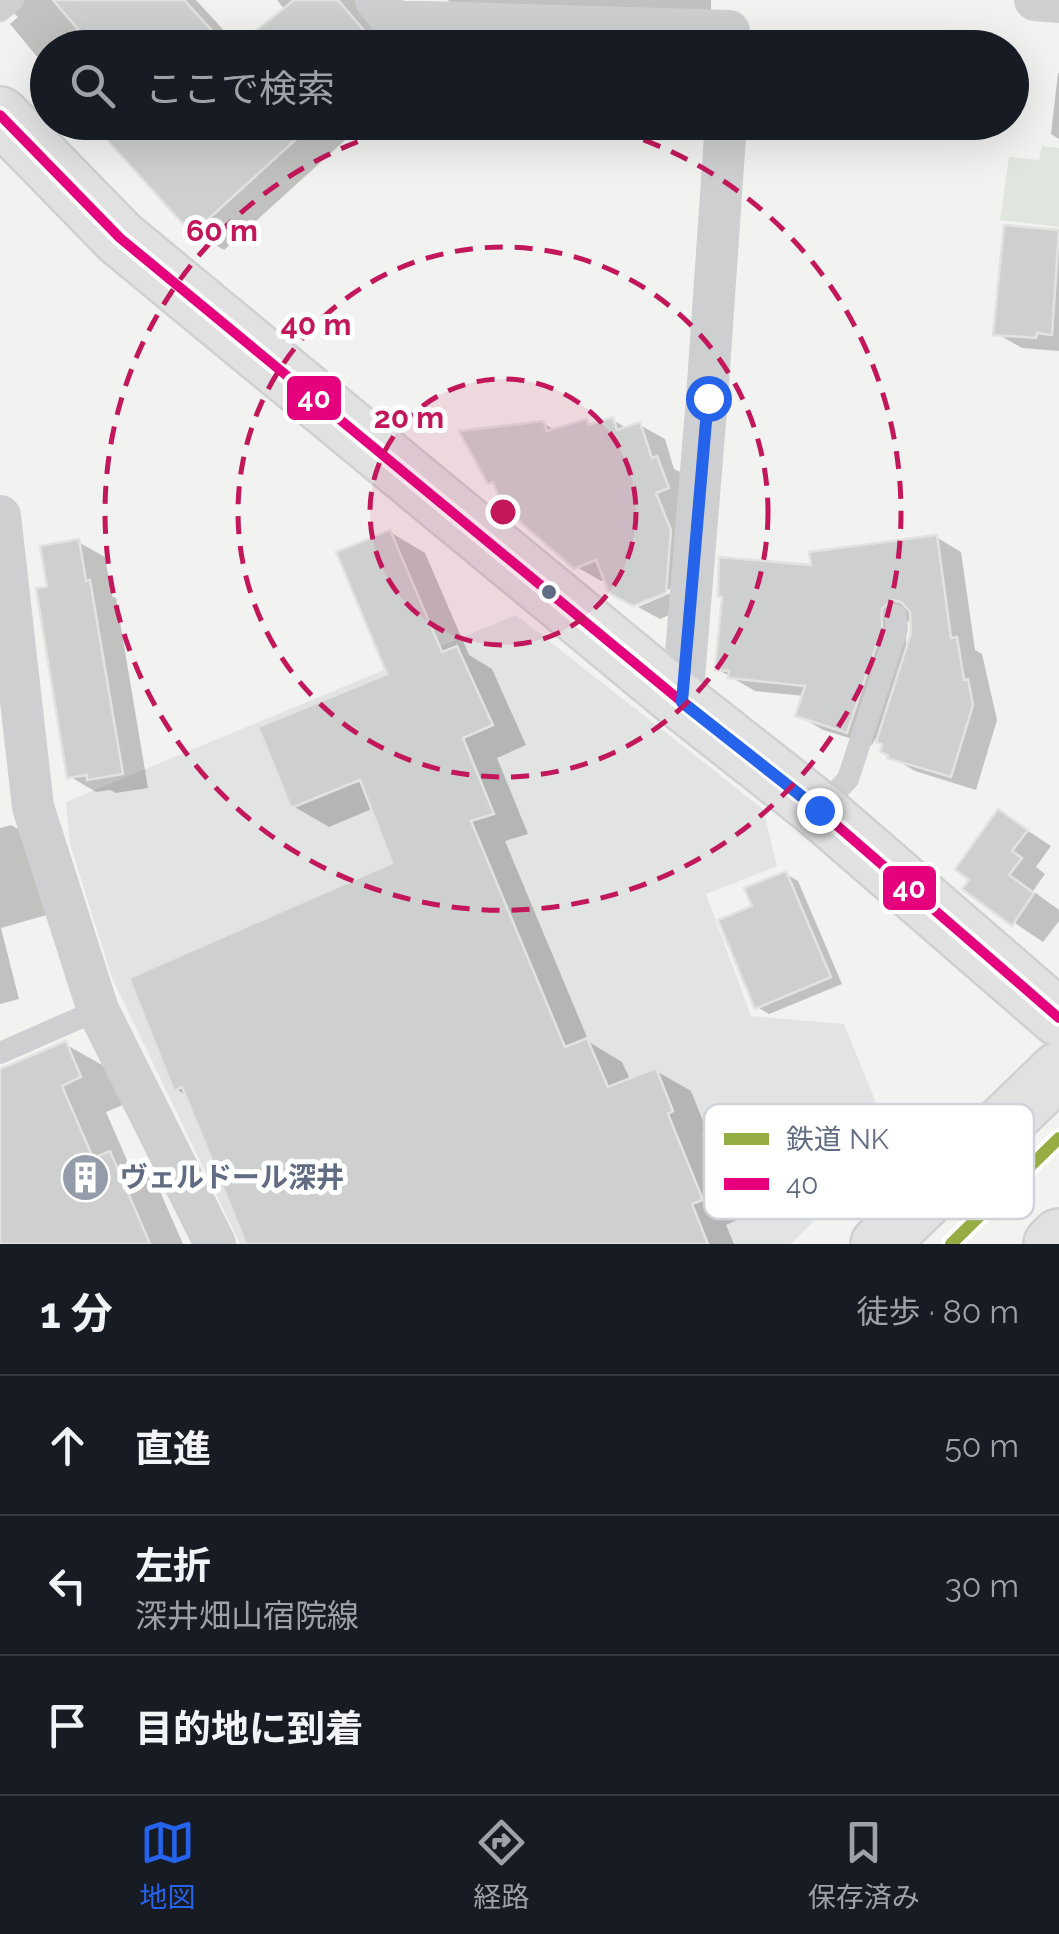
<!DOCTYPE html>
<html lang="ja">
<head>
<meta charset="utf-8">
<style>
	body { margin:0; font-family:Raleway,"Noto Sans JP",sans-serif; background:#242831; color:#f1f3f6 }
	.stop { position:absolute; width:30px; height:30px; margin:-22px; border:8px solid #2563eb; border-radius:50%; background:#fff }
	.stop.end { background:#2563eb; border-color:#fff; box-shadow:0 2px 10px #0008 }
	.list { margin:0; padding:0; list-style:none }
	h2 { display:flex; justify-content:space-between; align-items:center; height:130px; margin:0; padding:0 40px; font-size:42px }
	h2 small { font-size:32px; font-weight:400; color:#9ea1a6 }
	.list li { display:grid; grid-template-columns:65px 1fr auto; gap:30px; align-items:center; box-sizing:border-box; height:140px; padding:0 40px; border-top:2px solid #363941 }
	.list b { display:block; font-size:38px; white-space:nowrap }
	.list p { margin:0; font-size:32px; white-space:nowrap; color:#9ea1a6 }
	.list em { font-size:32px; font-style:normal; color:#9ea1a6 }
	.icon { flex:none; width:55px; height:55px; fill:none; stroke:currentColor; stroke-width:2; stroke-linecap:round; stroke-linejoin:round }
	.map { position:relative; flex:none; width:1059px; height:1244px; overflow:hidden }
	.search { position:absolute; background:#171b24; box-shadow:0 10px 40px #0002; left:30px; right:30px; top:30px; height:110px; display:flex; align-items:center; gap:25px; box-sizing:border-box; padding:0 35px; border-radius:55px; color:#9ea1a6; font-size:38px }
	.sheet { height:550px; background:#171b24 }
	nav { display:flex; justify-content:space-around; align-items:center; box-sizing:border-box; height:140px; border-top:2px solid #363941; background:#171b24; font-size:28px; color:#9ea1a6 }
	nav a { display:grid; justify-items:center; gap:5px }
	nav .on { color:#2563eb }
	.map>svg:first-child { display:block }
	.built { fill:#e2e3e3 }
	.green { fill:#e0e6de }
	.shadow { fill:#0003; fill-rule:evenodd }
	.building { fill:#ced0d0; stroke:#e2e2e0; stroke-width:2.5 }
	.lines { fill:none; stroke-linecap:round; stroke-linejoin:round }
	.secondary-casing { stroke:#cfd0d1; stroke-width:60 }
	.lane { stroke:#cecfd0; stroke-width:22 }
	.street { stroke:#cecfd0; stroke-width:42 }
	.secondary { stroke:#e1e1e2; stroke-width:55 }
	.bus-1-casing { stroke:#fff; stroke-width:18 }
	.bus-1 { stroke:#e5007d; stroke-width:10 }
	.rail-1-casing { stroke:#fff; stroke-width:20 }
	.rail-1 { stroke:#95ad42; stroke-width:12 }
	.route { stroke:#2563eb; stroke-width:12 }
	.ring { fill:none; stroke:#c2185b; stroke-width:5; stroke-dasharray:18 12 }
	.bus-dot { fill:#616c83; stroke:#fff; stroke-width:4 }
	.labels { text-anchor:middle; stroke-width:10; stroke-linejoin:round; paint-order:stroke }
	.poi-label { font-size:28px; font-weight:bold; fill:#616c83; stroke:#fff; text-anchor:start }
	.key { fill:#fff; stroke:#d0d3da; stroke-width:2.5 }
	.key-label { font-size:28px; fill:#616c83 }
	.centre { fill:#c2185b; stroke:#fff; stroke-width:5 }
	.ring-label { font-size:30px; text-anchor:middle; font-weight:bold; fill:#c2185b; stroke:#fff; stroke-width:10; stroke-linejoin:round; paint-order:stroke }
	.line-badge { stroke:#fff; stroke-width:4 }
	.badge-label { font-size:28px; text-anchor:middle; font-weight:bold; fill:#fff }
</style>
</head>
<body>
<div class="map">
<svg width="1059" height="1244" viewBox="0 0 1059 1244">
	<rect width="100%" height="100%" fill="#f2f3f0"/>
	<!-- built -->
	<path class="built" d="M516,615L763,809L777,866L706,894L751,1016L844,1024L892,1142L791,1244H240L112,978L70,844L66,802Z"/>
	<!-- green -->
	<path class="green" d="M1042,146L1059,148V227L1000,220L1009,157L1039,160Z"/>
	<!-- shadow -->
	<g class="shadow">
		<path d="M0,0H196L239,47L285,10L277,0H357L395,48H48V70L10,24L18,17Z"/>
		<path d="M447,0H711V21L471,13Z"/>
		<path d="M770,36L942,38L958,48H769Z"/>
		<path d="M1058,73H1059V139L1051,134Z"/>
		<path d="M94,122H365L224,250L194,232Z"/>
		<path d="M809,122H998V135L826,132Z"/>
		<path d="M1007,228L1059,232V351L1022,348L996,333Z"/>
		<path d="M613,420L628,429L640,425L665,439L674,469L682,473L690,606L660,619L638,607L678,590L677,586L632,603L606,579L601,581L575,566L490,482L543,423L556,431L586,421L595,426Z"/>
		<path d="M390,532L425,553L469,655L492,669L526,745L497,758L528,834L505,841L589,1042L622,1062L631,1081L656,1071L691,1091L707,1131L702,1134L737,1220L726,1225L734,1244H248L188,1096L176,1089L395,865L374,808L329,827L293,806L390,676Z"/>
		<path d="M936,537L961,552L975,650L982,654L997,720L976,790L915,771L890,756L885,744L875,739L872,745L823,730L798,715L804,696L755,691L717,669L814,568ZM911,619L914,634L906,654V623Z"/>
		<path d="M78,542L105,557L112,596L116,598L148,788L116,793L110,790L96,792L69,776L50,589Z"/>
		<path d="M999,812L1051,846L1036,867L1045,874L1033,891L1059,910V921L1043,942L965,889Z"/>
		<path d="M11,825L57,851L71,908L1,928L19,999L0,1004V828Z"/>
		<path d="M786,874L798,881L842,984L769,1014L757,1007Z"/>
		<path d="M65,1044L111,1070L125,1104L106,1112L129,1165L155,1180L183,1244H0V1072Z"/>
	</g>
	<!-- building -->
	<g class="building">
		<path d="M53,0H184L228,48H94Z"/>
		<path d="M294,0H338L379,48H234Z"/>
		<path d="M91,122H315L192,234Z"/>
		<path d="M1004,225L1059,230L1052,335L1037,333L1036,338L993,335Z"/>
		<path d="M613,417L617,430L640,422L652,458L657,456L669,488L656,493L671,530L666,593L633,606L609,593L596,560L574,569L503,507L493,482L488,484L459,431L543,421L547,431L586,419L589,425Z"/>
		<path d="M390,530L442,652L457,646L493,725L463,738L494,814L471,821L565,1047L587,1038L608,1087L656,1068L673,1111L668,1114L703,1200L692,1204L708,1244H246L182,1087L174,1091L129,978L392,863L360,780L291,808L258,727L387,674L336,552Z"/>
		<path d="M937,535L951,638L957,637L964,680L968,679L973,705L951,777L887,758L888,755L880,752L882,744L876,742L911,633L910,612L901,602L892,600L882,609V628L847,733L795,716L805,686L728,678L729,671L715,670L722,597L718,596L719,557L811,565L809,552Z"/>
		<path d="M79,539L86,581L90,580L123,774L87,780V775L67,778L36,588L47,587L40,546Z"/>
		<path d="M998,809L1028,830L1012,851L1022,858L1009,875L1034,893L1012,926L962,889L969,880L955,869Z"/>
		<path d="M786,871L831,977L755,1009L718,920L752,906L744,888Z"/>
		<path d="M66,1041L81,1077L62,1086L93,1158L110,1151L150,1244H0V1069Z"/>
	</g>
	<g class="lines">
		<defs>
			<g id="secondary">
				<path d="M0,115L120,238L682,702L819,810L1059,1018"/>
				<path d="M879,1244L1059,1070"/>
				<path d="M1052,1244L1059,1237"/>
			</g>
		</defs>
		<!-- secondary casing -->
		<use href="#secondary" class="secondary-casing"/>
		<!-- lane -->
		<g class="lane">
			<path d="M0,11L13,0"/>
			<path d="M819,810L848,779L897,629L895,615"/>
			<path d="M0,1053L98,1010"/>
		</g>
		<!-- street -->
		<g class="street">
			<path d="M376,0L393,21L729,31"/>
			<path d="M1035,0L1059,2"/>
			<path d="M0,516L33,807L98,1010L215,1244"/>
			<path d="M682,702L707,398L726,122"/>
		</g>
		<!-- secondary -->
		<use href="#secondary" class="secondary"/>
		<defs>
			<path id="bus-1" d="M0,115L120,238L682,702L819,810L1059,1018"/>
		</defs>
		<!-- bus-1 casing -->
		<use href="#bus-1" class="bus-1-casing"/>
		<!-- bus-1 -->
		<use href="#bus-1" class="bus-1"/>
		<defs>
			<path id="rail-1" d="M951,1244L1059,1138"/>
		</defs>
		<!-- rail-1 casing -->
		<use href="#rail-1" class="rail-1-casing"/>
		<!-- rail-1 -->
		<use href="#rail-1" class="rail-1"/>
	</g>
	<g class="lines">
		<!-- route -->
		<path class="route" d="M708,398L682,702L819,810"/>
	</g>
	<!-- distance rings -->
	<circle cx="503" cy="512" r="133" fill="#c2185b" fill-opacity=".12"/>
	<g class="ring">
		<circle cx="503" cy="512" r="133"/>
		<circle cx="503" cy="512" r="265"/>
		<path d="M586 123A398 398 0 1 1 420 123"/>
	</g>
	<!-- icons -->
	<defs>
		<symbol id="building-disc" viewBox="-11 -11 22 22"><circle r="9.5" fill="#949ba9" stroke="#fff"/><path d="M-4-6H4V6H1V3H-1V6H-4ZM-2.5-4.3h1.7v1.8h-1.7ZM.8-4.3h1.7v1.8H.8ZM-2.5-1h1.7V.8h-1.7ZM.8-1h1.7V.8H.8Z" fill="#fff"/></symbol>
	</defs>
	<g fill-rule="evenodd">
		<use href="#building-disc" x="58" y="1150" width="55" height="55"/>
	</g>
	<!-- markers -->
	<circle class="bus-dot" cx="549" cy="592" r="9"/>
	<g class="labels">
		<!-- poi labels -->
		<g class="poi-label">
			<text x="120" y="1187">ヴェルドール深井</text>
		</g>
	</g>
	<!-- legend -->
	<rect x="704" y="1104" width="330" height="115" rx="15" class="key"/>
	<rect x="724" y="1133" width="45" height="12" fill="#95ad42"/>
	<rect x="724" y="1178" width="45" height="12" fill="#e5007d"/>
	<g class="key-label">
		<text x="786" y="1149">鉄道 NK</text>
		<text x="786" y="1194">40</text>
	</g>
	<circle cx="503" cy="512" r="15" class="centre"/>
	<g class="ring-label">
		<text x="222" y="241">60 m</text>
		<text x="316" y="335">40 m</text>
		<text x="409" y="428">20 m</text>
	</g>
	<g class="line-badge">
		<rect x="285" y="374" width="58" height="48" rx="10" fill="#e5007d"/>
		<rect x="881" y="864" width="57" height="48" rx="10" fill="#e5007d"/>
	</g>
	<g class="badge-label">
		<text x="314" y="408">40</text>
		<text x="909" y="898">40</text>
	</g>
</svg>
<div class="stop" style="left:708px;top:398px"></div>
<div class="stop end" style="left:819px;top:810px"></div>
<div class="search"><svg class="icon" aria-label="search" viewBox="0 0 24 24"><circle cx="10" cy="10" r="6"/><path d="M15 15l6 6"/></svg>ここで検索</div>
</div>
<section class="sheet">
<h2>1 分<small>徒歩 · 80 m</small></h2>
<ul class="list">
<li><svg class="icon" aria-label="ahead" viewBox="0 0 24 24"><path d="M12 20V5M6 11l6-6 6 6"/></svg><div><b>直進</b></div><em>50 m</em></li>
<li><svg class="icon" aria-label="left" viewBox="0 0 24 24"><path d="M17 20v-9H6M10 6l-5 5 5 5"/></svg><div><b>左折</b><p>深井畑山宿院線</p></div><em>30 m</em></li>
<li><svg class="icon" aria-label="arrive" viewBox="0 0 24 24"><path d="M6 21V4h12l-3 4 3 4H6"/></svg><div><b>目的地に到着</b></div></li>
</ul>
</section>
<nav>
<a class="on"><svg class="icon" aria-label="map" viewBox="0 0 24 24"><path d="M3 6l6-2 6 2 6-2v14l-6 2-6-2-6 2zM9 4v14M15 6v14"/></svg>地図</a>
<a><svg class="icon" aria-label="directions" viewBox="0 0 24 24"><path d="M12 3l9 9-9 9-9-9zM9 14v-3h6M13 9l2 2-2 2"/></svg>経路</a>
<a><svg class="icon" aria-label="saved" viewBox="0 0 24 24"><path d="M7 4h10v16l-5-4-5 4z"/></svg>保存済み</a>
</nav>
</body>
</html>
